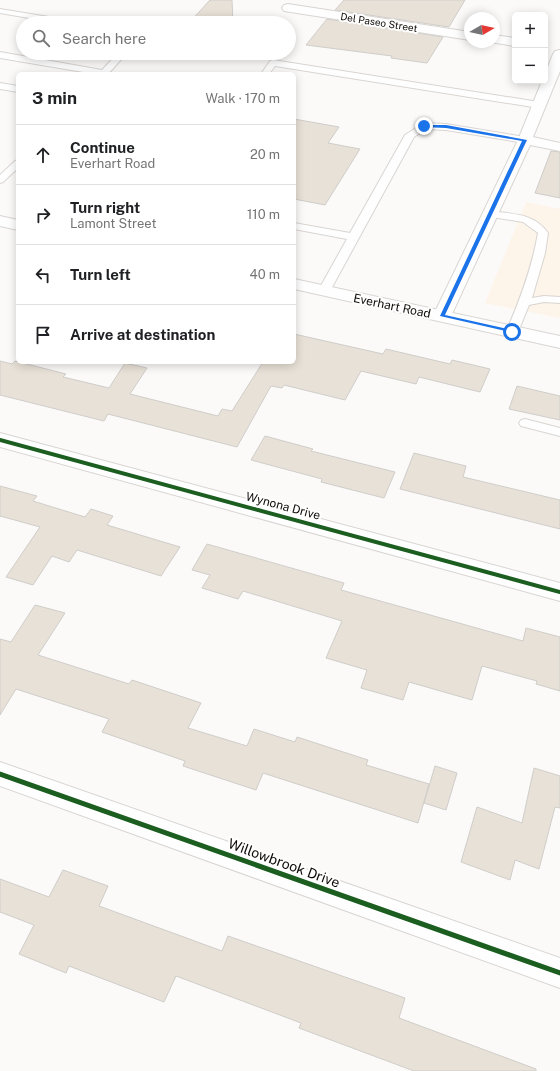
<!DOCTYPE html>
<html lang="en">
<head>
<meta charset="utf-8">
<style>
	body { margin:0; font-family:"Public Sans",sans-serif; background:#f2f2f2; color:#202124 }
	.controls { position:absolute; right:12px; top:12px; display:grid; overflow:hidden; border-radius:6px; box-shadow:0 2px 10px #0003 }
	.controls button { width:36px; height:36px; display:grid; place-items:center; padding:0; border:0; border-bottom:1px solid #e0e0e0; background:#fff; color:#202124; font:20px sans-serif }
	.compass { position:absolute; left:464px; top:12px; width:36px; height:36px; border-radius:50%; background:#fff; box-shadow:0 2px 10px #0003; rotate:81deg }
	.stop { position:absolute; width:12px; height:12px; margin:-9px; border:3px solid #1a73e8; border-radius:50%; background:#fff }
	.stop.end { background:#1a73e8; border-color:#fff; box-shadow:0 1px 4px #0008 }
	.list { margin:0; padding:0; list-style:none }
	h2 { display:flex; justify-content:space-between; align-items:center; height:52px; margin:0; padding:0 16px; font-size:17px }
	h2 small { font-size:13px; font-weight:400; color:#757577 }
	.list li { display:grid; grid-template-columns:26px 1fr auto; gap:12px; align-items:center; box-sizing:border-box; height:60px; padding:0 16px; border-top:1px solid #e0e0e0 }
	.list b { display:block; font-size:15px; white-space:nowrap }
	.list p { margin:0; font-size:13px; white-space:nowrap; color:#757577 }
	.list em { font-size:13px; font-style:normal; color:#757577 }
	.icon { flex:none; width:22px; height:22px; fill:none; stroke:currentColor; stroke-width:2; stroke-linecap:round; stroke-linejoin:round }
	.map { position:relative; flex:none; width:560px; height:1071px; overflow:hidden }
	.search { position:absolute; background:#fff; box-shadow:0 2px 10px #0003; left:16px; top:16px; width:280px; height:44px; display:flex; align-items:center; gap:10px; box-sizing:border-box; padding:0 14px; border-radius:22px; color:#757577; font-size:15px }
	.panel { position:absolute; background:#fff; box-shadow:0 2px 10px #0003; left:16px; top:72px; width:280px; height:292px; border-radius:6px }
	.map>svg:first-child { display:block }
	.built { fill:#fdf4ea }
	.building { fill:#e8e1d7; stroke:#cfcdca }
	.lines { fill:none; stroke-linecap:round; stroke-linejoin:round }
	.lane-casing { stroke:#d8d5d2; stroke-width:2 }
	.street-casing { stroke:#d8d5d2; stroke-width:2 }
	.secondary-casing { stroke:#d8d5d2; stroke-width:2 }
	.lane { fill:#fffefe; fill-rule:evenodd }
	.street { fill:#fffefe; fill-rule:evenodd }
	.secondary { fill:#fffefe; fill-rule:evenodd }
	.cycleway-far1-casing { stroke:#fff; stroke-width:6 }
	.cycleway-casing { stroke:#fff; stroke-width:8 }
	.cycleway-far1 { stroke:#1b5e20; stroke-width:4 }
	.cycleway { stroke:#1b5e20; stroke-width:5 }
	.route { fill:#1a73e8 }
	.labels { text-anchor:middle; stroke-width:4; stroke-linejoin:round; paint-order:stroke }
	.far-street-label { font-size:10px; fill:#0f0c08; stroke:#fff }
	.street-label { font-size:12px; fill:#0f0c08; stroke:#fff }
	.near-street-label { font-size:14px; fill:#0f0c08; stroke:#fff }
</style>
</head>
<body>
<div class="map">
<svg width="560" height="1071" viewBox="0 0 560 1071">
	<rect width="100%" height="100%" fill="#fcfaf8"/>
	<!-- built -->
	<path class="built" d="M526,202L560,209V318L485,303Z"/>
	<!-- building -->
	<g class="building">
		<path d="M210,0H232L233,23H189Z"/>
		<path d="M344,0H465L449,27L335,10Z"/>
		<path d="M327,19L443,37L427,63L391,58L392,56L306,45Z"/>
		<path d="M294,119L339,127L328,143L360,149L325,205L294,199Z"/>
		<path d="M551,151L560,152V198L535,193Z"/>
		<path d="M294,334L383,354L386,349L450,364L452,360L490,369L480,392L419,377L416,384L361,371L345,400L284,385L282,388L271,386L237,447L108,414L104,421L0,395V361L12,364L15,361L66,374L63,377L109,388L125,363L147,368L130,394L218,416L222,409L232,411L263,362H294Z"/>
		<path d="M517,386L560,396V420L509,409Z"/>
		<path d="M265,436L313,449L311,451L395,472L384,498L321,482L322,479L251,460Z"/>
		<path d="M414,453L466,466L463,477L560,500V529L400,489Z"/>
		<path d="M0,486L37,496L33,501L85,517L91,509L113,516L107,525L180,547L161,576L77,550L69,562L52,556L33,585L6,577L40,527L0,516Z"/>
		<path d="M207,544L344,583L341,590L523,641L526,628L560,637V691L536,684L537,681L482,666L472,700L409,682L403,700L361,688L367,670L326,658L342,621L243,591L238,599L202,588L210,575L192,570Z"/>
		<path d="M35,605L65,613L38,655L129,684L132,680L201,703L188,728L247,746L254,729L295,742L297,737L368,760L366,765L429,784L418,823L263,773L256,790L183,766L185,761L102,732L109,719L16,689L0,715V639L11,642Z"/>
		<path d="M435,766L457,773L446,810L424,803Z"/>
		<path d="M534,768L560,776V808L555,807L539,869L515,860L510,880L461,862L477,807L522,823Z"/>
		<path d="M63,870L108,886L99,906L222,951L228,936L405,998L399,1018L536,1069V1071H414L299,1028L301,1023L176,976L164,1002L69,966L66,973L19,954L34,925L0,912V879L49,897Z"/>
	</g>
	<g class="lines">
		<defs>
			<g id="lane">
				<path d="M0,9L73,21L77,23H58L0,13Z"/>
				<path d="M0,52L102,70L118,53H127L108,74H95L0,58Z"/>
				<path d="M273,60L539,102L543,105L539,108L275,66L269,74H261L270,61Z"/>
				<path d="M0,83L18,86V92L0,89Z"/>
				<path d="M424,123L446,124L525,137L530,140L525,143L446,130L426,129L414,137L330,291L324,294L320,293L318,291L347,239L294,229V223L350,233L405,135Z"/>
				<path d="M18,160V168L3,182L0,183V175L15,161Z"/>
				<path d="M490,211C512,214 534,213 548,233L545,253L532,298L544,296L560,297V303L544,302L529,305L518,332L512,336L506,332C520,300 532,268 538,233L523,222L486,216L485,214Z"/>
				<path d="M525,419L560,428V436L521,426L519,423L521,420Z"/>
			</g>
			<g id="street">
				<path d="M288,4L470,32V40L284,11L282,8L284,5Z"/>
				<path d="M494,35L515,38V46L490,42H494Z"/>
				<path d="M560,50V71L533,137L560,143V151L530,145L451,316L448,320L442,321L436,320L433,316L518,140L542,81H545V74L553,54L555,51Z"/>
				<path d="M0,433L560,583V601L0,447Z"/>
				<path d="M0,762L560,958V988L0,786Z"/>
			</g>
			<g id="secondary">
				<path d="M0,216L18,220V230L0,226Z"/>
				<path d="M294,279L560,336V348L294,289Z"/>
			</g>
		</defs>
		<!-- lane casing -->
		<use href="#lane" class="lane-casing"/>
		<!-- street casing -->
		<use href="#street" class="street-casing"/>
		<!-- secondary casing -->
		<use href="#secondary" class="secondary-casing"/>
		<!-- lane -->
		<use href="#lane" class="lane"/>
		<!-- street -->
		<use href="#street" class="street"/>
		<!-- secondary -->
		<use href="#secondary" class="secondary"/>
		<defs>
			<path id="cycleway-far1" d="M0,440L560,592"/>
			<path id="cycleway" d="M0,774L560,973"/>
		</defs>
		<!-- cycleway-far1 casing -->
		<use href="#cycleway-far1" class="cycleway-far1-casing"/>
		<!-- cycleway casing -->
		<use href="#cycleway" class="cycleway-casing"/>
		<!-- cycleway-far1 -->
		<use href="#cycleway-far1" class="cycleway-far1"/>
		<!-- cycleway -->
		<use href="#cycleway" class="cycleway"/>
	</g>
	<!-- route -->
	<path class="route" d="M424,125H446L527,140L445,315L512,330L514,333L440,316L522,141L446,128L423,127Z"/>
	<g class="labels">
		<!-- far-street labels -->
		<g class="far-street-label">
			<text transform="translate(379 22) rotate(9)" y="4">Del Paseo Street</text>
		</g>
		<!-- street labels -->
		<g class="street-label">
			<text transform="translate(392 306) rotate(12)" y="4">Everhart Road</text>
			<text transform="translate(283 506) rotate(15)" y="4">Wynona Drive</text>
		</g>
		<!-- near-street labels -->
		<g class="near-street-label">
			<text transform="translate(284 863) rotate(20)" y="5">Willowbrook Drive</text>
		</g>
	</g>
</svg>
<div class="controls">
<button>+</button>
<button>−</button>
</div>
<svg class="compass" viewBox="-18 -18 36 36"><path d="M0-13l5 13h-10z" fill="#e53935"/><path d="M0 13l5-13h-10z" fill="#757577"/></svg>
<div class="stop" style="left:512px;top:332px"></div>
<div class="stop end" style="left:424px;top:126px"></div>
<div class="search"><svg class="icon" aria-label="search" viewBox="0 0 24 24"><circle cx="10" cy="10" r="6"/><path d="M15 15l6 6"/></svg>Search here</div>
<section class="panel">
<h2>3 min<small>Walk · 170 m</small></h2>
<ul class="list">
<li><svg class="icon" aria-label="ahead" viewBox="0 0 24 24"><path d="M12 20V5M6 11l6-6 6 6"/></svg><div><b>Continue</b><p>Everhart Road</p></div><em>20 m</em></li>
<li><svg class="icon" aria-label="right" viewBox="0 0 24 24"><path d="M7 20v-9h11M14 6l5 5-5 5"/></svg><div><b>Turn right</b><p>Lamont Street</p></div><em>110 m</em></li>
<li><svg class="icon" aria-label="left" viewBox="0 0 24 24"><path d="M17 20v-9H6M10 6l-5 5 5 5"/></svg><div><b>Turn left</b></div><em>40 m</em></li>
<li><svg class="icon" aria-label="arrive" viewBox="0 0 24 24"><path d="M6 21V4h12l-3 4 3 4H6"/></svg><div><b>Arrive at destination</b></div></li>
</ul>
</section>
</div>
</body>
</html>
